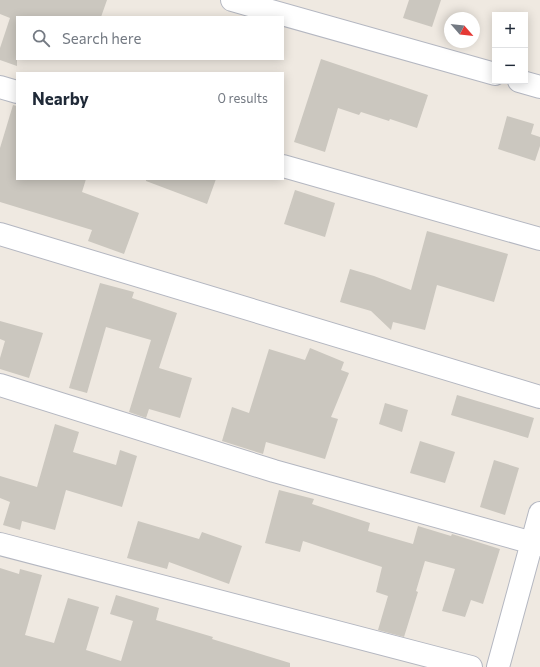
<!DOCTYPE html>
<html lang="en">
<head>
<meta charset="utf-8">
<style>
	body { margin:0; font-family:Commissioner,sans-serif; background:#f6f6f7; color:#1f2937 }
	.controls { position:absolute; right:12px; top:12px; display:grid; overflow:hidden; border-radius:0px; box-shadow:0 2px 10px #0003 }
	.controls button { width:36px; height:36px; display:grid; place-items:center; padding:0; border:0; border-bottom:1px solid #e0e1e3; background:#fff; color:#1f2937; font:20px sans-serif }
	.compass { position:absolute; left:444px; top:12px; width:36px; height:36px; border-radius:50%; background:#fff; box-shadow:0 2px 10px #0003; rotate:118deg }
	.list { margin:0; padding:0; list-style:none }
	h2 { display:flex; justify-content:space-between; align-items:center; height:52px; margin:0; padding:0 16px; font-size:17px }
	h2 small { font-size:13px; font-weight:400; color:#747a83 }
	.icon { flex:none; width:22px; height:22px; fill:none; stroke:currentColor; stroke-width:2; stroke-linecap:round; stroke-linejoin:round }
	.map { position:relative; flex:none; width:540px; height:667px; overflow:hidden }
	.search { position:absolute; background:#fff; box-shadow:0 2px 10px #0003; left:16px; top:16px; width:268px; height:44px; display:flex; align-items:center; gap:10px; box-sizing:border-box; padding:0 14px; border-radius:0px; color:#747a83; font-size:15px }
	.panel { position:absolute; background:#fff; box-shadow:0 2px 10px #0003; left:16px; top:72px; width:268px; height:108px; border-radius:0px }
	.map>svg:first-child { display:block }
	.building { fill:#cbc7bf }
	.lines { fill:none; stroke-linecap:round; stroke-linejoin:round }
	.minor-casing { stroke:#b4b7c1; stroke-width:24 }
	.minor { stroke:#fff; stroke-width:22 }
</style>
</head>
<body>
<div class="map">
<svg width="540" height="667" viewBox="0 0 540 667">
	<rect width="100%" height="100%" fill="#efe9e1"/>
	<!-- building -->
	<g class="building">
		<path d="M0,0H107L101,17H17V66L0,60V48L10,18L0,14Z"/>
		<path d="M409,0H441L432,27L403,18Z"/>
		<path d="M321,59L428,95L417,128L390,119L389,121L361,112L359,115L338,108L325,152L294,142Z"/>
		<path d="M13,105L17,106V179H86L82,192L139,213L124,254L88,241L92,230L0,202V148Z"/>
		<path d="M507,116L534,124L531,134L540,137V146L535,161L498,149Z"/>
		<path d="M146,179H216L207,204L146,181Z"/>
		<path d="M295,190L335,203L325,237L284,224Z"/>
		<path d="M427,231L508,254L494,302L437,285L425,330L393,322L391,330L371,311L340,302L350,269L374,276L411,290Z"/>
		<path d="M100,283L134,292L132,298L177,313L159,368L192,378L180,418L149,409L146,418L129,412L151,340L106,327L87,393L69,388Z"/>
		<path d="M0,321L43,333L29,378L0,369V358L5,341L0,339Z"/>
		<path d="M310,348L344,362L341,370L349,373L331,417L338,419L325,459L266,442L263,454L222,441L232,407L249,413L269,349L305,360Z"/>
		<path d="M457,395L534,418L528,438L451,415Z"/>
		<path d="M385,403L408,410L402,432L379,424Z"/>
		<path d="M55,424L79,432L73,452L116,465L120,450L137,456L122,507L66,490L55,530L22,521L20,530L3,525L10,502L0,498V476L37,487Z"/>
		<path d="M420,441L455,452L445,483L410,473Z"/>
		<path d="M494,460L519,468L505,515L480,507Z"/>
		<path d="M279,490L314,499L312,504L370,523L368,531L413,544L418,526L451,536L452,534L500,549L483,604L471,600L465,617L442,611L455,569L425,561L416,591L418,592L404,637L378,630L388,596L376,592L382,567L303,541L300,552L265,543Z"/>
		<path d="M138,521L199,539L202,532L242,546L229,584L169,562L167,569L127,558Z"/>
		<path d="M0,568L19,574L20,569L42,575L25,635L54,643L68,598L99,607L86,650L121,661L133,621L110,614L116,595L159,608L156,620L213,637L212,639L290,663V667H0Z"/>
	</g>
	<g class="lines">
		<defs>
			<g id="minor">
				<path d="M232,0L495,74"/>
				<path d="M519,81L540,87"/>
				<path d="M0,87L17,92"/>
				<path d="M283,166L540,239"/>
				<path d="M0,234L540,397"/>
				<path d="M0,385L274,471L540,545"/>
				<path d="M0,544L471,667"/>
				<path d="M498,667L540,513"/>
			</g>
		</defs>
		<!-- minor casing -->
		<use href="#minor" class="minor-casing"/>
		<!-- minor -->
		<use href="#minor" class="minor"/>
	</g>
</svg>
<div class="controls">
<button>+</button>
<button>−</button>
</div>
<svg class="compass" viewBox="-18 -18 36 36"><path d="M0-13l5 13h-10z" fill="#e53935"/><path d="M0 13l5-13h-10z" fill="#747a83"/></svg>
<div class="search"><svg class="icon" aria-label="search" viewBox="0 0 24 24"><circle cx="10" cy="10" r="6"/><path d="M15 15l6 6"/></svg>Search here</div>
<section class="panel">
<h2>Nearby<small>0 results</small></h2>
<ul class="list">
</ul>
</section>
</div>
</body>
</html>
